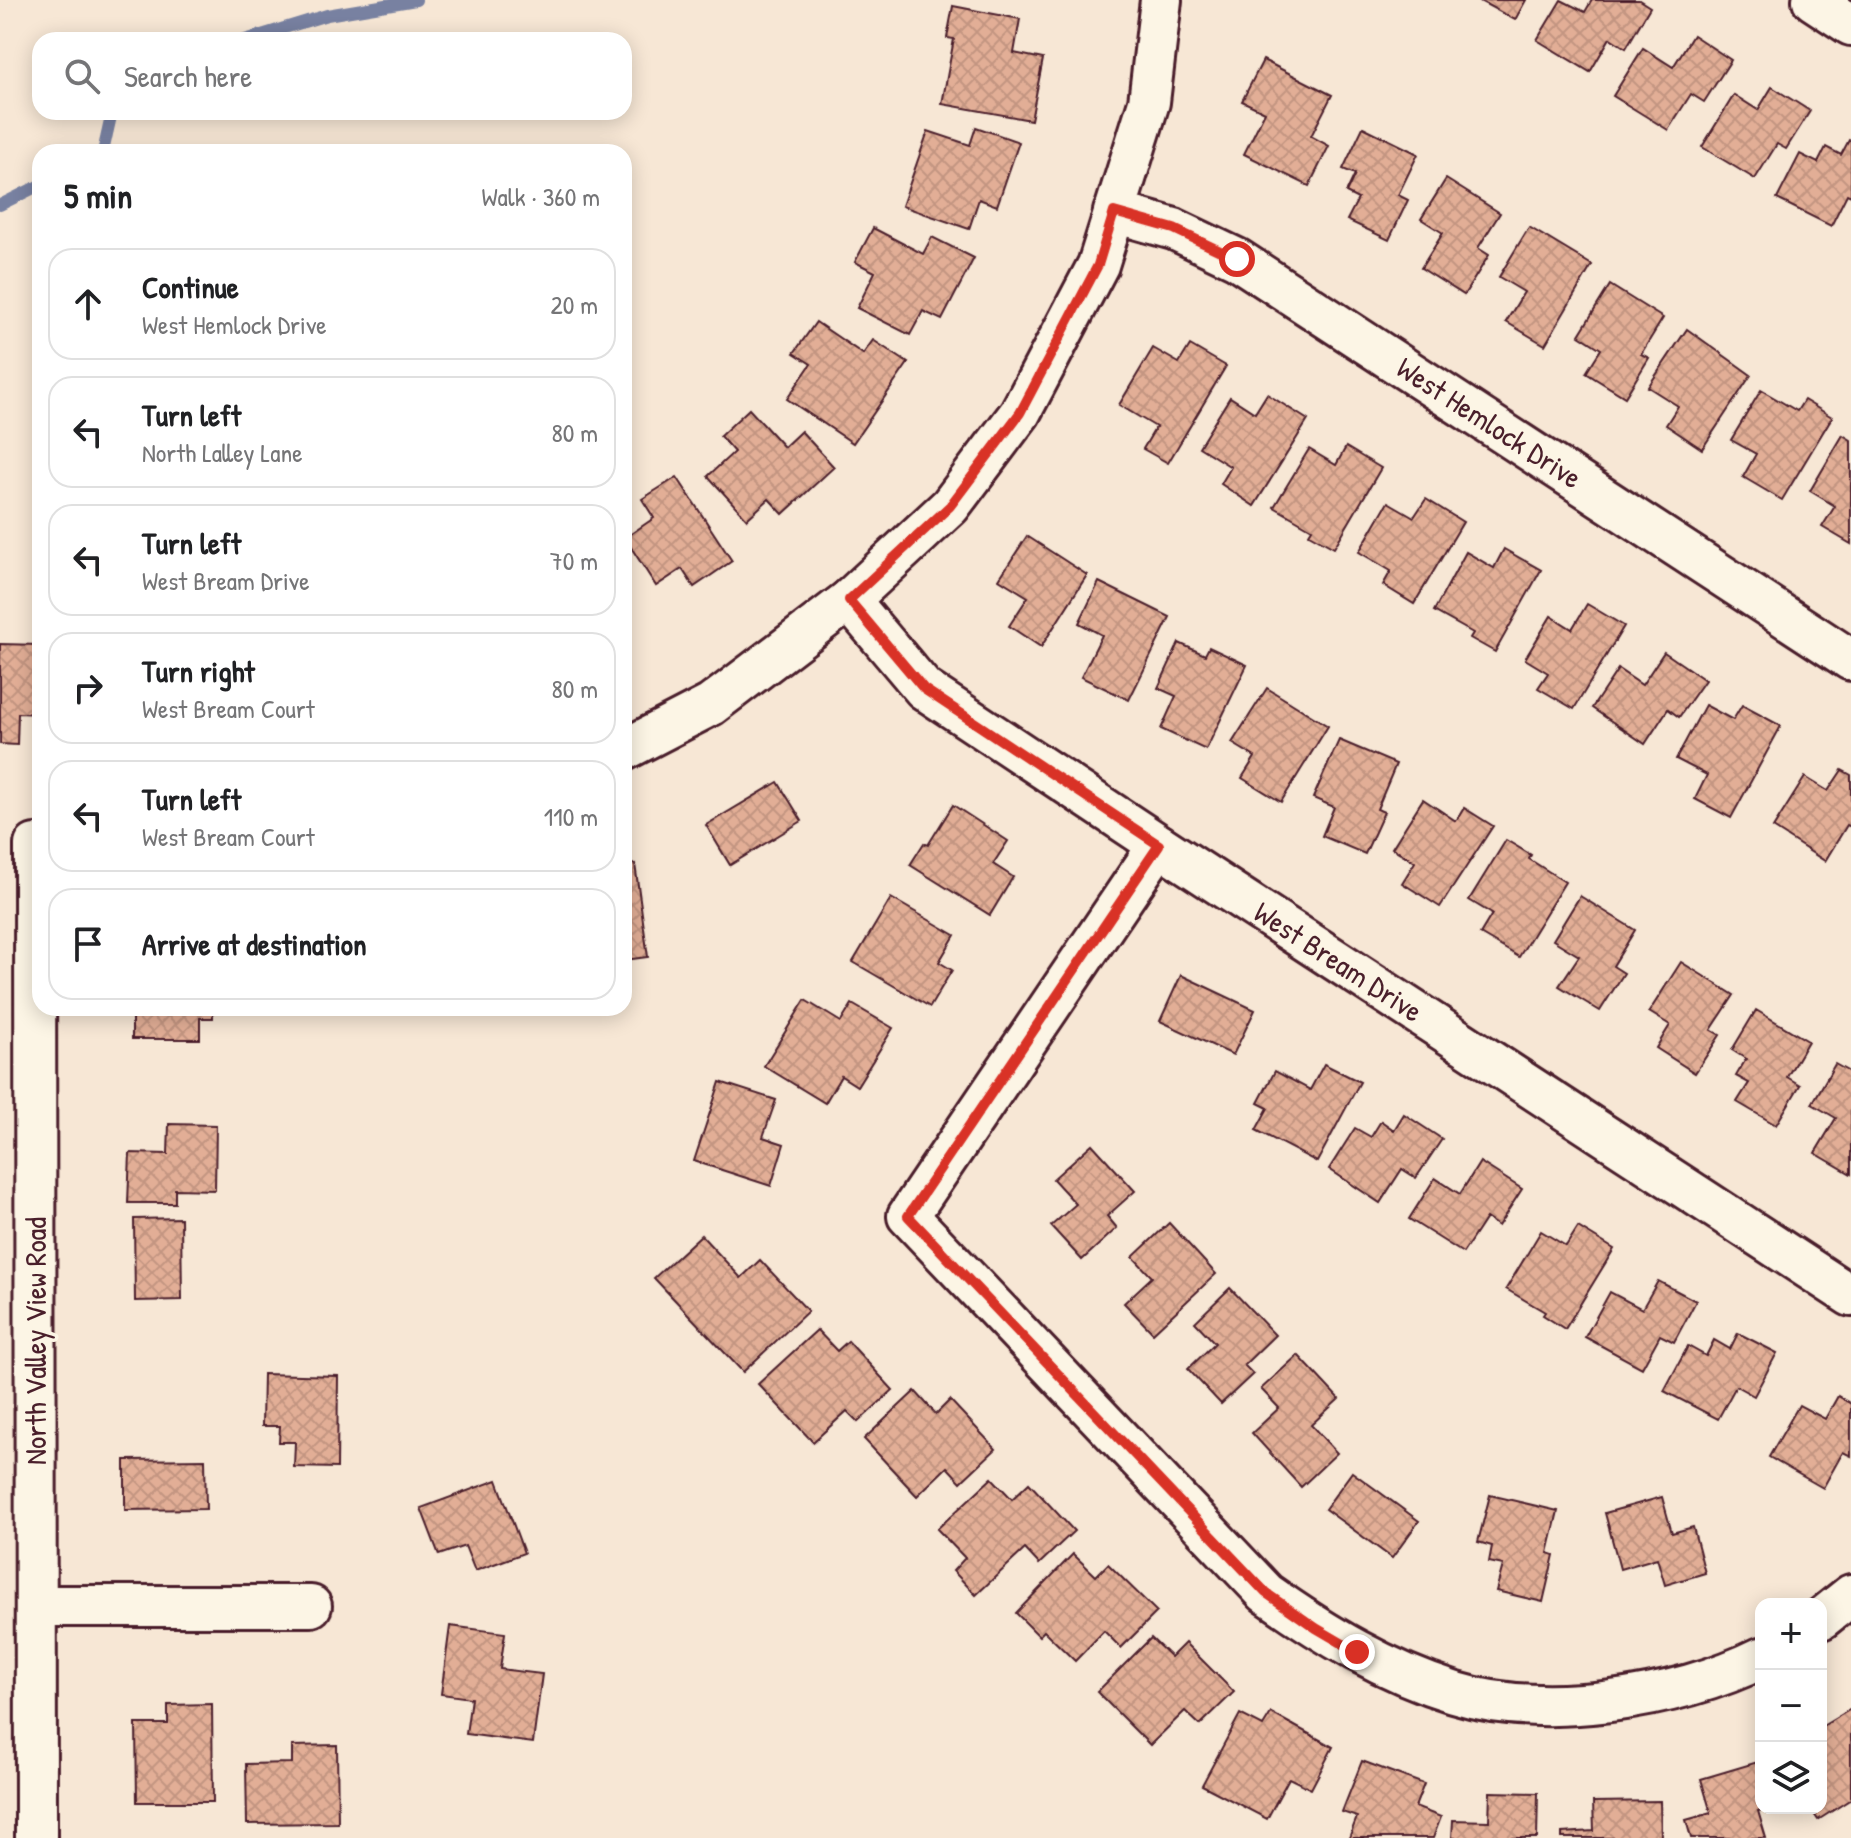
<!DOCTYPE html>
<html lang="en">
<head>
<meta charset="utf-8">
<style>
	body { margin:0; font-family:"Patrick Hand",sans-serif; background:#f6f6f6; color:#202124 }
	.controls { position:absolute; right:24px; bottom:24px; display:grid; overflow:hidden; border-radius:16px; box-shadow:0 4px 20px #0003 }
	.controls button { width:72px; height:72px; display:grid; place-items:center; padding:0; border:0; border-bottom:2px solid #e0e0e0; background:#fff; color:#202124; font:40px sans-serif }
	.stop { position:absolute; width:24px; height:24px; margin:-18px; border:6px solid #d93025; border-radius:50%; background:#fff }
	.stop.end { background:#d93025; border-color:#fff; box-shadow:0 2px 8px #0008 }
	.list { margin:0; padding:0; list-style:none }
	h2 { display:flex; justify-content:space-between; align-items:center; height:104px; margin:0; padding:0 32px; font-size:34px }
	h2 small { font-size:26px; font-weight:400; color:#757577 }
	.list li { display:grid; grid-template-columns:52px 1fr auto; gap:24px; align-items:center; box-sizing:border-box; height:112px; margin:0 16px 16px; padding:0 16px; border:2px solid #e0e0e0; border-radius:24px }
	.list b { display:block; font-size:30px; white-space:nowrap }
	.list p { margin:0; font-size:26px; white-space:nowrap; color:#757577 }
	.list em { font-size:26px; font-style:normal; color:#757577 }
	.icon { flex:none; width:44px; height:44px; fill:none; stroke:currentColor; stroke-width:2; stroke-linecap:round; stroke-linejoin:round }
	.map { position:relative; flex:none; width:1851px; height:1838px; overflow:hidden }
	.search { position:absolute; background:#fff; box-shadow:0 4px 20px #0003; left:32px; top:32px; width:600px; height:88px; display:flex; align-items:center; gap:20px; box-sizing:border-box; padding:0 28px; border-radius:24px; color:#757577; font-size:30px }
	.panel { position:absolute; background:#fff; box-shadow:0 4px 20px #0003; left:32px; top:144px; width:600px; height:872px; border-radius:24px }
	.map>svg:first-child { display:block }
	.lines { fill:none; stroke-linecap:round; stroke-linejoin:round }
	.stream { stroke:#7881a1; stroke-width:12 }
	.building { fill:url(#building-cross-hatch); stroke:#4a1f2b; stroke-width:2 }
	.street-casing { stroke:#4a1f2b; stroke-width:46 }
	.street { stroke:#fcf5e5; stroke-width:40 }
	.route { stroke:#d93025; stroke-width:10 }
	.labels { text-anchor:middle; stroke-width:7; stroke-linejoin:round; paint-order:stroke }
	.street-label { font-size:30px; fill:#4a1f2b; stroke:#fcf5e5 }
</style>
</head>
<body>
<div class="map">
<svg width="1851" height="1838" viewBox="0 0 1851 1838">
	<defs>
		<pattern id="building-cross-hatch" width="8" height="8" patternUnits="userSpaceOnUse" patternTransform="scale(2)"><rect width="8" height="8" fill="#e2ae96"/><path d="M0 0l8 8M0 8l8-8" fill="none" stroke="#c39581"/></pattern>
	</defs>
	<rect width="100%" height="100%" fill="#f7e7d5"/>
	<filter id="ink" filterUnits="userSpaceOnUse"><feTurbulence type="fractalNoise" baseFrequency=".0125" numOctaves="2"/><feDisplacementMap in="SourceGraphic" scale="16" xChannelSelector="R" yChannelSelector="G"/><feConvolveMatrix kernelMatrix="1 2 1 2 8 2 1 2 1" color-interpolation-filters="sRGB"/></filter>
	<g filter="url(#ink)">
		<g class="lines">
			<!-- stream -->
			<g class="stream">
				<path d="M245,40L327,15L416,0"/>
				<path d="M103,152L112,112"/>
				<path d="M0,205L40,185"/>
			</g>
		</g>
		<!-- building -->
		<g class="building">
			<path d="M1478,0H1526L1515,20Z"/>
			<path d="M1561,0L1585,12L1592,0H1639L1650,7L1626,48L1610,38L1590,72L1537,40Z"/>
			<path d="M953,6L1020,19L1014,53L1043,59L1031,120L942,104L954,39L947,38Z"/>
			<path d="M1693,35L1731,60L1704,102L1691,94L1668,130L1613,96L1643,48L1673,67Z"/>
			<path d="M1263,60L1332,95L1311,136L1329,146L1309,186L1244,154L1265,112L1242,101Z"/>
			<path d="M1772,87L1810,111L1786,149L1777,144L1755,179L1702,147L1734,95L1758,110Z"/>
			<path d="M976,127L1019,142L997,206L979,199L969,229L902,206L928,131L970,145Z"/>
			<path d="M1363,127L1418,154L1398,195L1408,200L1389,240L1347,220L1358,199L1346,193L1355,174L1343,169Z"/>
			<path d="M1849,140L1851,141V196L1847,194L1831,226L1777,199L1800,154L1818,163L1826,147L1841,155Z"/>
			<path d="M1446,179L1500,213L1478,248L1489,255L1464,295L1421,268L1443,233L1421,219Z"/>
			<path d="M1529,227L1592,265L1545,345L1506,322L1524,292L1499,277Z"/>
			<path d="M873,228L923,254L932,237L974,258L942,320L923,311L910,335L857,308L875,272L855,262Z"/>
			<path d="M1610,285L1663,318L1641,354L1649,358L1625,397L1586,373L1601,349L1579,335Z"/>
			<path d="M816,322L863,354L873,340L908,363L853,443L787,399L811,364L794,353Z"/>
			<path d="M1687,329L1751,375L1702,449L1666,425L1678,406L1648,387Z"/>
			<path d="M1190,345L1226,366L1168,463L1143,449L1156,427L1119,405L1153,348L1179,363Z"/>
			<path d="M1761,390L1797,411L1804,400L1832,417L1782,500L1743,477L1756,454L1731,440Z"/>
			<path d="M1267,394L1308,420L1254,506L1221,484L1231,467L1199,447L1230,397L1255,413Z"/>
			<path d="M749,409L784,447L801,431L834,467L783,514L769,499L747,519L708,476L734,452L720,436Z"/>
			<path d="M1843,435L1851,440V544L1822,527L1835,506L1810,491Z"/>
			<path d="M1346,447L1381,468L1334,548L1309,534L1312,529L1274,507L1309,449L1336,465Z"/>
			<path d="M677,477L732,561L694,587L682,569L656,586L625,538L654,518L642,499Z"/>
			<path d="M1426,499L1463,522L1414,604L1383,585L1391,571L1359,552L1388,502L1414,517Z"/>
			<path d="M1027,536L1087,575L1041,647L1009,626L1028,597L999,579Z"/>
			<path d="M1504,549L1541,570L1495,652L1470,638L1473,633L1434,611L1466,552L1494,568Z"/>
			<path d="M1099,582L1170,617L1129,700L1081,677L1102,635L1079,623Z"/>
			<path d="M1587,604L1624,626L1574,709L1538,688L1548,673L1525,659L1551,616L1572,629Z"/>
			<path d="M1179,643L1205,655L1209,647L1247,665L1206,750L1161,729L1176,696L1158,688Z"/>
			<path d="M0,644L40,645V714L18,713L17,745L0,744Z"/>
			<path d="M1664,652L1705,680L1679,717L1668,709L1645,744L1592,708L1618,669L1642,685Z"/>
			<path d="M1267,688L1328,726L1281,802L1242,778L1255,757L1232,743Z"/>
			<path d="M1705,705L1733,720L1742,705L1781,726L1731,818L1695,799L1707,775L1676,759Z"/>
			<path d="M1339,740L1396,764L1377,809L1384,812L1365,854L1322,836L1334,807L1313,798Z"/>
			<path d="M1842,770L1851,775V827L1847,825L1825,861L1773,828L1805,777L1828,791Z"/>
			<path d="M778,782L802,821L730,865L706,825Z"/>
			<path d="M1423,799L1456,821L1464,808L1493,826L1440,907L1402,883L1415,862L1392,848Z"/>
			<path d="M953,805L1008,841L993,864L1013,877L990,915L910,865L924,843L928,845Z"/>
			<path d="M1506,840L1531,855L1529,859L1565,882L1519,957L1480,934L1492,914L1469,900Z"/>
			<path d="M635,864L648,957L624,960V866Z"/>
			<path d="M1580,896L1635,930L1613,966L1624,973L1600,1011L1559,986L1579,956L1553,940Z"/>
			<path d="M891,898L955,935L939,962L952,970L930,1007L853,962Z"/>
			<path d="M1681,962L1734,995L1711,1030L1720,1035L1695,1073L1656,1048L1670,1025L1649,1012Z"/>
			<path d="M1181,975L1255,1010L1233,1055L1160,1021Z"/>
			<path d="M805,1000L841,1022L852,1004L893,1028L857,1086L841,1076L825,1103L764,1066Z"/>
			<path d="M132,1008H213V1018H200V1039H132Z"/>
			<path d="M1756,1010L1808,1041L1787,1077L1800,1085L1776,1125L1737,1102L1749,1083L1736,1076L1746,1059L1732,1050Z"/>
			<path d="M1324,1064L1360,1082L1317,1162L1256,1130L1268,1108L1258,1103L1275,1071L1310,1090Z"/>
			<path d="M1835,1064L1851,1073V1174L1815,1153L1836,1118L1812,1104Z"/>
			<path d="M720,1082L776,1100L763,1137L784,1144L771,1186L694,1161Z"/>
			<path d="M1404,1114L1442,1139L1416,1178L1402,1169L1380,1203L1329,1169L1355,1128L1371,1137L1381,1121L1394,1130Z"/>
			<path d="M169,1124L216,1125L215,1190L175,1189V1203H128L130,1153L168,1154Z"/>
			<path d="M1092,1144L1135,1191L1107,1216L1117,1228L1082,1260L1051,1226L1076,1204L1053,1179Z"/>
			<path d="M1480,1162L1522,1189L1498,1226L1486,1218L1463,1253L1409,1219L1435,1178L1460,1194Z"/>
			<path d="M181,1218L182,1300L135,1301L134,1219Z"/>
			<path d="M1169,1223L1216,1274L1153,1333L1124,1303L1152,1277L1133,1257Z"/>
			<path d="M1578,1227L1614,1249L1565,1329L1543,1315L1545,1312L1506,1289L1541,1231L1566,1246Z"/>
			<path d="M701,1235L741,1278L760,1260L808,1311L743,1372L654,1278Z"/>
			<path d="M1658,1281L1696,1301L1674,1342L1660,1335L1642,1368L1585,1337L1610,1292L1642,1309Z"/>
			<path d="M1230,1288L1275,1335L1244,1365L1253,1374L1221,1404L1188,1369L1215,1343L1195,1322Z"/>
			<path d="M817,1330L837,1351L848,1341L893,1390L858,1422L847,1411L813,1442L758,1384Z"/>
			<path d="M1738,1333L1777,1353L1754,1396L1736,1386L1718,1419L1664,1391L1688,1346L1706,1356L1714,1340L1730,1349Z"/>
			<path d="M1298,1355L1339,1399L1311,1425L1337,1453L1301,1487L1252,1433L1279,1408L1261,1389Z"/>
			<path d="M263,1374L338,1376L337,1468L294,1467L295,1442H279L280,1426H262Z"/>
			<path d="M915,1391L936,1414L950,1400L996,1449L961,1482L947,1467L917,1496L864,1439Z"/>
			<path d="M1838,1396L1851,1404V1456L1843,1452L1823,1488L1769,1457L1799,1405L1825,1419Z"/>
			<path d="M205,1459L206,1509L125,1510V1460Z"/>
			<path d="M1352,1472L1419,1521L1392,1558L1325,1509Z"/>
			<path d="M992,1478L1012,1499L1029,1483L1074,1531L1039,1564L1025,1549L976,1595L953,1571L965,1558L937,1529Z"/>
			<path d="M497,1480L524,1553L475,1571L465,1546L439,1555L421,1508Z"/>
			<path d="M1490,1495L1558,1511L1548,1553L1554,1555L1543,1602L1496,1591L1503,1565L1489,1562L1492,1546L1478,1542Z"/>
			<path d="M1662,1497L1672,1533L1693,1527L1705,1573L1665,1585L1657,1558L1620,1569L1605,1513Z"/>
			<path d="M1073,1554L1096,1576L1108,1564L1157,1612L1121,1648L1104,1631L1075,1661L1044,1631L1039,1636L1016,1613Z"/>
			<path d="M450,1626L505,1633L500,1669L542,1674L533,1743L466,1734L471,1698L441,1694Z"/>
			<path d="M1151,1638L1171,1657L1185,1643L1234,1692L1200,1725L1185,1711L1150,1745L1097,1692Z"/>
			<path d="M212,1704L213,1802H137L136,1724H168V1705Z"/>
			<path d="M1851,1709V1799L1818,1820L1810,1808H1821V1727Z"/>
			<path d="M1271,1713L1333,1747L1311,1789L1289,1778L1267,1819L1202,1785L1240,1714L1263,1726Z"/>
			<path d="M337,1745L338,1823L247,1824L246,1764L292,1763V1746Z"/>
			<path d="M1362,1761L1424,1784L1415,1807L1441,1817L1433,1838H1349L1357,1817L1342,1812Z"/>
			<path d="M1761,1761V1808H1769L1758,1811L1766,1838H1691L1686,1820L1711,1813L1701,1779Z"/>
			<path d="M1490,1792L1538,1793L1537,1838H1452L1453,1820L1489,1821Z"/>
			<path d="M1660,1801L1661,1838H1562V1833L1594,1831L1593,1802Z"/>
		</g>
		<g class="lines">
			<defs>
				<g id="street">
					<path d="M1813,0L1851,25"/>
					<path d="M1114,212L1174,229L1237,259L1851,660"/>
					<path d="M849,600L924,689L1159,845L1851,1296"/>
					<path d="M624,750L711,705L849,600L950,506L1020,413L1098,265L1149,102L1161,0"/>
					<path d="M35,845L36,1838"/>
					<path d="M1159,845L908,1216L1266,1593C1324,1634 1385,1671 1453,1692C1543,1720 1677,1700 1761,1658"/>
					<path d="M37,1606H311"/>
					<path d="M1821,1619L1851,1595"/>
				</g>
			</defs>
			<!-- street casing -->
			<use href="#street" class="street-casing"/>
			<!-- street -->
			<use href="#street" class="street"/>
		</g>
	</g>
	<g class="lines" filter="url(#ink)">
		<!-- route -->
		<path class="route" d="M1237,259L1174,229L1114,212L1098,265L1020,413L950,506L849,600L924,689L1159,845L908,1216L1266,1593L1316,1628L1357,1652"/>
	</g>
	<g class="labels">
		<!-- street labels -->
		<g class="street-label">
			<text transform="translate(1489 423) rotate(33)" y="10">West Hemlock Drive</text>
			<text transform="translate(1338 962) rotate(33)" y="10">West Bream Drive</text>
			<text transform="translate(36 1341) rotate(-90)" y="10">North Valley View Road</text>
		</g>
	</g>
</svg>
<div class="controls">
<button>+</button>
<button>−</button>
<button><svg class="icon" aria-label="layers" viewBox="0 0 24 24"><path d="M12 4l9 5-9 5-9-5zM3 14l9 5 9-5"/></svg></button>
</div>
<div class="stop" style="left:1237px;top:259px"></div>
<div class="stop end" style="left:1357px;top:1652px"></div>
<div class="search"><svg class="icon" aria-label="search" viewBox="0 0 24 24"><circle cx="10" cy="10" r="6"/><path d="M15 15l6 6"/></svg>Search here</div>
<section class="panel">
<h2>5 min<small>Walk · 360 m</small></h2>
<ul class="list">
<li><svg class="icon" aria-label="ahead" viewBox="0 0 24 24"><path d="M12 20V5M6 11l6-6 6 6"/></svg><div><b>Continue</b><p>West Hemlock Drive</p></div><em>20 m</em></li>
<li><svg class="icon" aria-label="left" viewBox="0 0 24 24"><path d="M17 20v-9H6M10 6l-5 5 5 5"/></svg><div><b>Turn left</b><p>North Lalley Lane</p></div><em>80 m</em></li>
<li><svg class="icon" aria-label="left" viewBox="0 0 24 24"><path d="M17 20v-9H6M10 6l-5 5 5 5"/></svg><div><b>Turn left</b><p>West Bream Drive</p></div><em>70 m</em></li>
<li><svg class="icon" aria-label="right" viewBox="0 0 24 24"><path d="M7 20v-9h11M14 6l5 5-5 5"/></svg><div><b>Turn right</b><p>West Bream Court</p></div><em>80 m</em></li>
<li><svg class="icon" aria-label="left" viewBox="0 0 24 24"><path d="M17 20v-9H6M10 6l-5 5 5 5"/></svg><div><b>Turn left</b><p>West Bream Court</p></div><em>110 m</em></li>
<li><svg class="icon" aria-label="arrive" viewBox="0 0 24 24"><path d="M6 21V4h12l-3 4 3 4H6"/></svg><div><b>Arrive at destination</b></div></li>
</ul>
</section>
</div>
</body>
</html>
